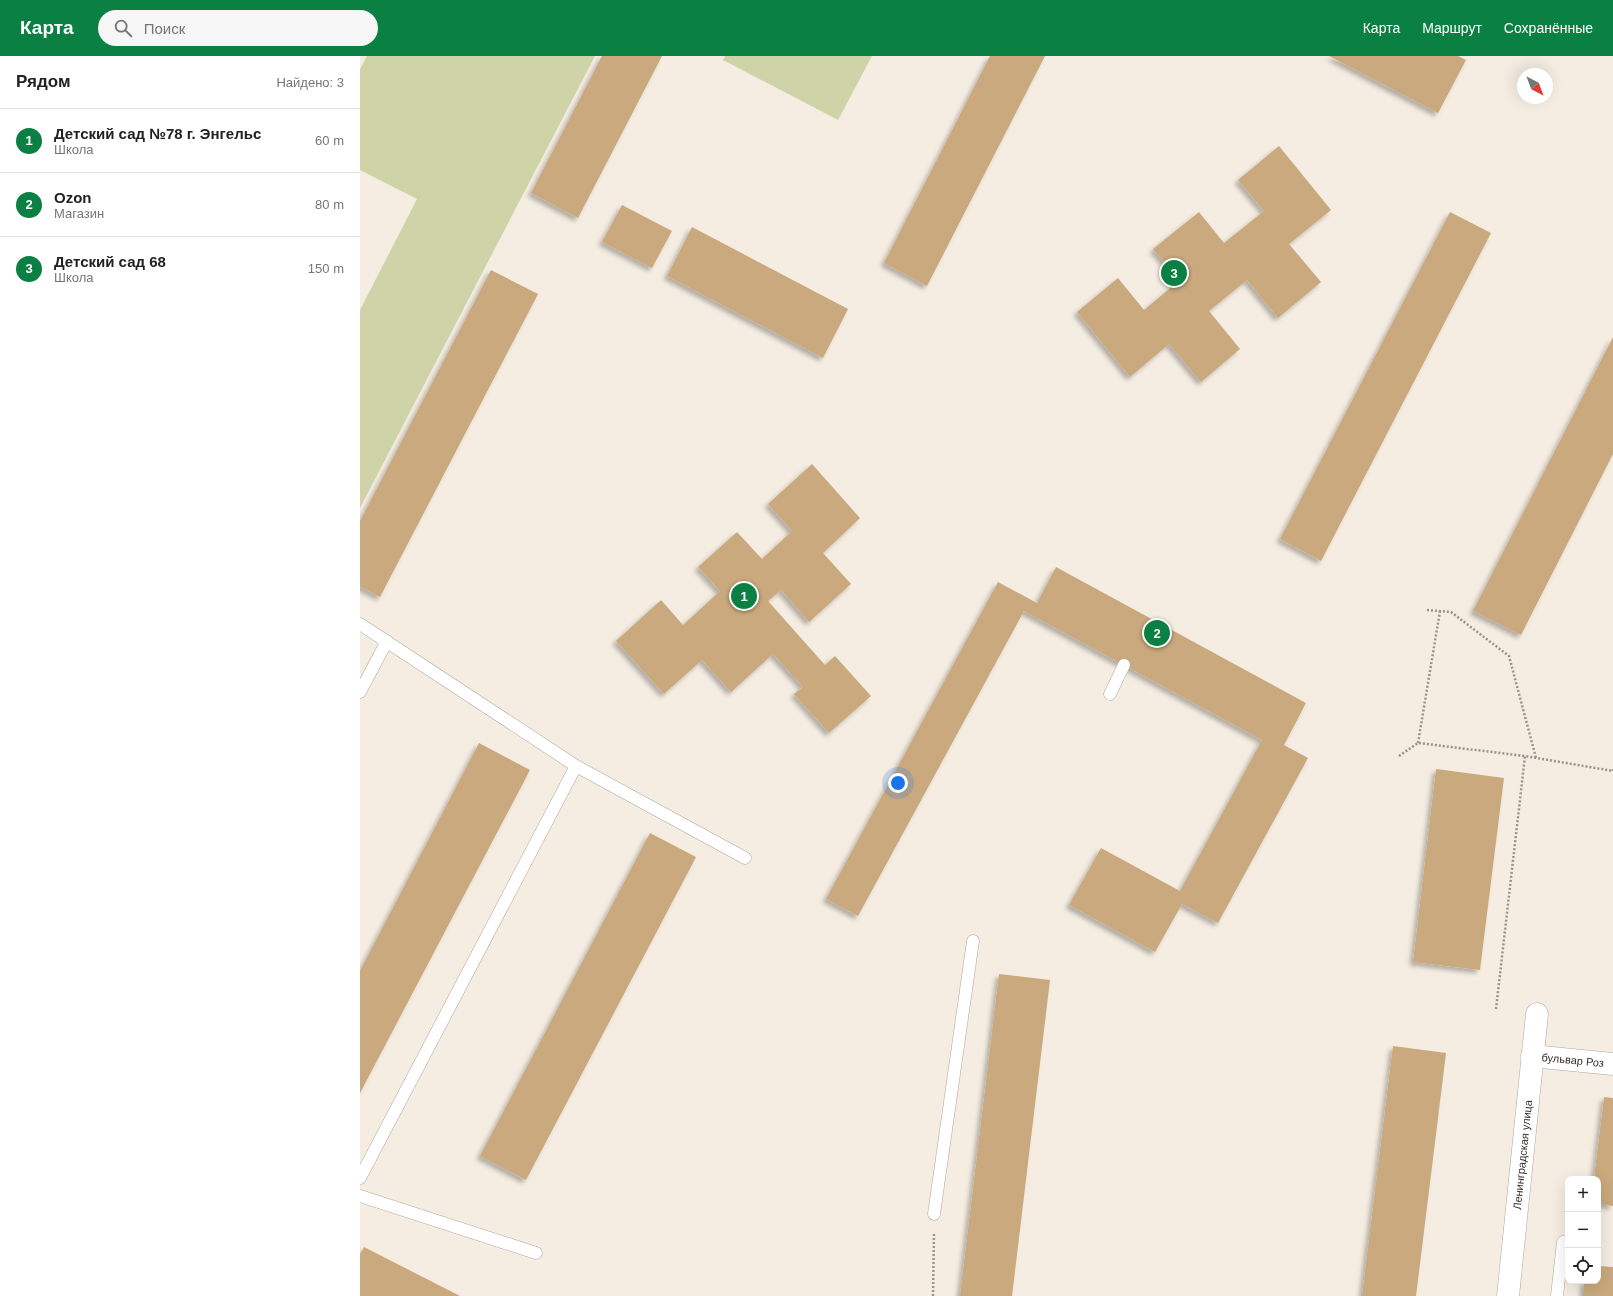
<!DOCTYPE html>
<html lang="ru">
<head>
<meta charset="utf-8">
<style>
	body { margin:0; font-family:Arial,sans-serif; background:#f6f6f6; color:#222 }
	.controls { position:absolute; right:12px; bottom:12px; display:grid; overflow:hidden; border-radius:8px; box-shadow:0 4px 16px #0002 }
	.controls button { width:36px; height:36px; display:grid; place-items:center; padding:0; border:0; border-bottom:1px solid #e0e0e0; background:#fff; color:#222; font:20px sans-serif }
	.compass { position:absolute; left:1157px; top:12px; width:36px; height:36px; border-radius:50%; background:#fff; box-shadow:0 4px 16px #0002; rotate:138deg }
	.you { position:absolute; left:538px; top:727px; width:14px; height:14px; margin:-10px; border:3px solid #fff; border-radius:50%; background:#1a73e8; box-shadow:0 0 0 6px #1a73e833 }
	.badge { display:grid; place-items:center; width:26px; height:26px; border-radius:50%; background:#0b8043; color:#fff; font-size:13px; font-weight:700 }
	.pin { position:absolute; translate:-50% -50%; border:2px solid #fff; box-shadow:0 1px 4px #0006 }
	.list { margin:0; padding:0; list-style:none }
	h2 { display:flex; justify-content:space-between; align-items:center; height:52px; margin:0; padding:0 16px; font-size:17px }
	h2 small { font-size:13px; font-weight:400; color:#767676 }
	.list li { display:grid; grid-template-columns:26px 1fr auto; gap:12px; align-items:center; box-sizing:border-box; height:64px; padding:0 16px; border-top:1px solid #e0e0e0 }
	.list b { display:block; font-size:15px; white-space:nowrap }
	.list p { margin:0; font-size:13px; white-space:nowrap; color:#767676 }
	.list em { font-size:13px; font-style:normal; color:#767676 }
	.icon { flex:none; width:22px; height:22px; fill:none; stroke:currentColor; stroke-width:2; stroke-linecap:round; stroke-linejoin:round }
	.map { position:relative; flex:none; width:1253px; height:1240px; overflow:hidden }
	header { display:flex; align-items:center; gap:24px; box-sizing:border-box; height:56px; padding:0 20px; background:#0b8043; color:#fff }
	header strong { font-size:19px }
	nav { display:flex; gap:22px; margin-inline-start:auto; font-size:14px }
	.search { width:280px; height:36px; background:#f6f6f6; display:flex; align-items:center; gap:10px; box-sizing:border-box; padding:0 14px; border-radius:22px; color:#767676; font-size:15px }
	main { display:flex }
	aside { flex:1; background:#fff }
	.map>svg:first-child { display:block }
	.green { fill:#cfd4a8 }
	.building { fill:#c9a97d; filter:url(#shadow) }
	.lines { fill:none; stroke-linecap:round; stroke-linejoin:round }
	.lane-casing { stroke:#afa79d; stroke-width:13 }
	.street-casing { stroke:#afa79d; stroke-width:23 }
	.path { stroke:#98938b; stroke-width:2.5; stroke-dasharray:2 2; stroke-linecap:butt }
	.lane { stroke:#fff; stroke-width:12 }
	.street { stroke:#fff; stroke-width:22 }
	.labels { text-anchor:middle; stroke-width:3; stroke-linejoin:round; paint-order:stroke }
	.street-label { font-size:11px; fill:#34312d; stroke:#fefbf6 }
</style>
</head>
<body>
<header>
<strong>Карта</strong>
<div class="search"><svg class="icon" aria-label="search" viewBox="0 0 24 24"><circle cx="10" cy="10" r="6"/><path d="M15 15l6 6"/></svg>Поиск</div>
<nav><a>Карта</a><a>Маршрут</a><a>Сохранённые</a></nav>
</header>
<main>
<aside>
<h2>Рядом<small>Найдено: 3</small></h2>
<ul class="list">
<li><span class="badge">1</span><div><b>Детский сад №78 г. Энгельс</b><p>Школа</p></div><em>60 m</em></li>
<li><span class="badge">2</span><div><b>Ozon</b><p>Магазин</p></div><em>80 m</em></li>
<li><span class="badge">3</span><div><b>Детский сад 68</b><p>Школа</p></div><em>150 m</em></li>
</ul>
</aside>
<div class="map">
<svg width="1253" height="1240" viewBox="0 0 1253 1240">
	<defs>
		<filter id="shadow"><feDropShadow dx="-3.5" dy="3.5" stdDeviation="2" flood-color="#0004"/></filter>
	</defs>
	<rect width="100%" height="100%" fill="#f5ede2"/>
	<!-- green -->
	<g class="green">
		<path d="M7,0H235L0,452V254L57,143L0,114V13Z"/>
		<path d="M365,0H512L478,64L363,4Z"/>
	</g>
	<!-- building -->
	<g class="building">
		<path d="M242,0H302L218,162L171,137Z"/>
		<path d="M630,0H685L567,230L524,207Z"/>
		<path d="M969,0H1098L1106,4L1078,57Z"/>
		<path d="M919,90L971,154L929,188L961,226L918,262L887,224L849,255L880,293L841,326L809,288L770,321L717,256L758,222L784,254L820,224L793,193L839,156L864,187L904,155L878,124Z"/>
		<path d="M262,149L312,175L292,212L242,186Z"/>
		<path d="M1090,156L1131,177L961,505L920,483Z"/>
		<path d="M332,171L488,253L463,302L307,220Z"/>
		<path d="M131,214L178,238L20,541L0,531V465Z"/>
		<path d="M1253,281V398L1161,579L1113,555Z"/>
		<path d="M452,408L500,462L463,497L491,528L449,566L421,534L408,545L465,609L475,600L511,640L469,677L434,638L443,631L413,598L371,636L342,604L304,638L256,585L301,544L323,569L360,535L338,511L377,476L402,503L432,475L408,448Z"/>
		<path d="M696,511L946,647L924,689L948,702L858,867L822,848L795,896L709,849L741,792L820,835L902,684L664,555L498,860L466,843L638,526L677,547Z"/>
		<path d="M119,687L170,714L0,1037V915Z"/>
		<path d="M1076,713L1144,722L1120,914L1053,906Z"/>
		<path d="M290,777L336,801L166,1124L120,1100Z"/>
		<path d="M639,918L690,924L652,1240H600Z"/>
		<path d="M1033,990L1086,997L1056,1240H1002Z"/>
		<path d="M1244,1041L1253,1042V1150L1238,1148V1123H1234Z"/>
		<path d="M4,1191L100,1240H0V1198Z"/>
		<path d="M1238,1210L1253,1211V1240H1223L1224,1225H1238Z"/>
	</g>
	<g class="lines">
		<defs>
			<g id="lane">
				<path d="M0,568L216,710L385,802"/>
				<path d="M0,636L27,585"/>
				<path d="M750,638L764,609"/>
				<path d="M0,1122L216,710"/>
				<path d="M0,1140L176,1197"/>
				<path d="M574,1158L613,885"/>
				<path d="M1197,1240L1203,1186"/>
			</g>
			<g id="street">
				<path id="s1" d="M1172,1000L1253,1008"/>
				<path id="s2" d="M1148,1240L1177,958"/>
			</g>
		</defs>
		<!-- lane casing -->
		<use href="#lane" class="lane-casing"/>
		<!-- street casing -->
		<use href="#street" class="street-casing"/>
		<!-- path -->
		<g class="path">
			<path d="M1067,554L1091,556L1149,600L1176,702"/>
			<path d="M1058,687L1080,555"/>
			<path d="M1039,700L1058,687L1165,700"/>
			<path d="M1136,953L1165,700L1253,715V711"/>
			<path d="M573,1240L574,1177"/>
		</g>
		<!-- lane -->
		<use href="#lane" class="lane"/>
		<!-- street -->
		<use href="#street" class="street"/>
	</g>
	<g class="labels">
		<!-- street labels -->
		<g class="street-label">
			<text dy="4" stroke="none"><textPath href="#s1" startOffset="41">бульвар Роз</textPath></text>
			<text dy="4" stroke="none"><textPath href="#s2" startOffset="142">Ленинградская улица</textPath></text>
		</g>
	</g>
</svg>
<div class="controls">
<button>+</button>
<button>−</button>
<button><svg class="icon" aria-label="locate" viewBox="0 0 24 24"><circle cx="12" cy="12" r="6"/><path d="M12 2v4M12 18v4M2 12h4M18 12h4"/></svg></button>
</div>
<svg class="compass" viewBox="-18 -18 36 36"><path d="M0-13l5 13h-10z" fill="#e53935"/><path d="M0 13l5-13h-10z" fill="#767676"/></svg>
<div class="you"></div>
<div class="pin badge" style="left:384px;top:540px">1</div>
<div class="pin badge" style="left:797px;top:577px">2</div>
<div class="pin badge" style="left:814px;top:217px">3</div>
</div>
</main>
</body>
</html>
